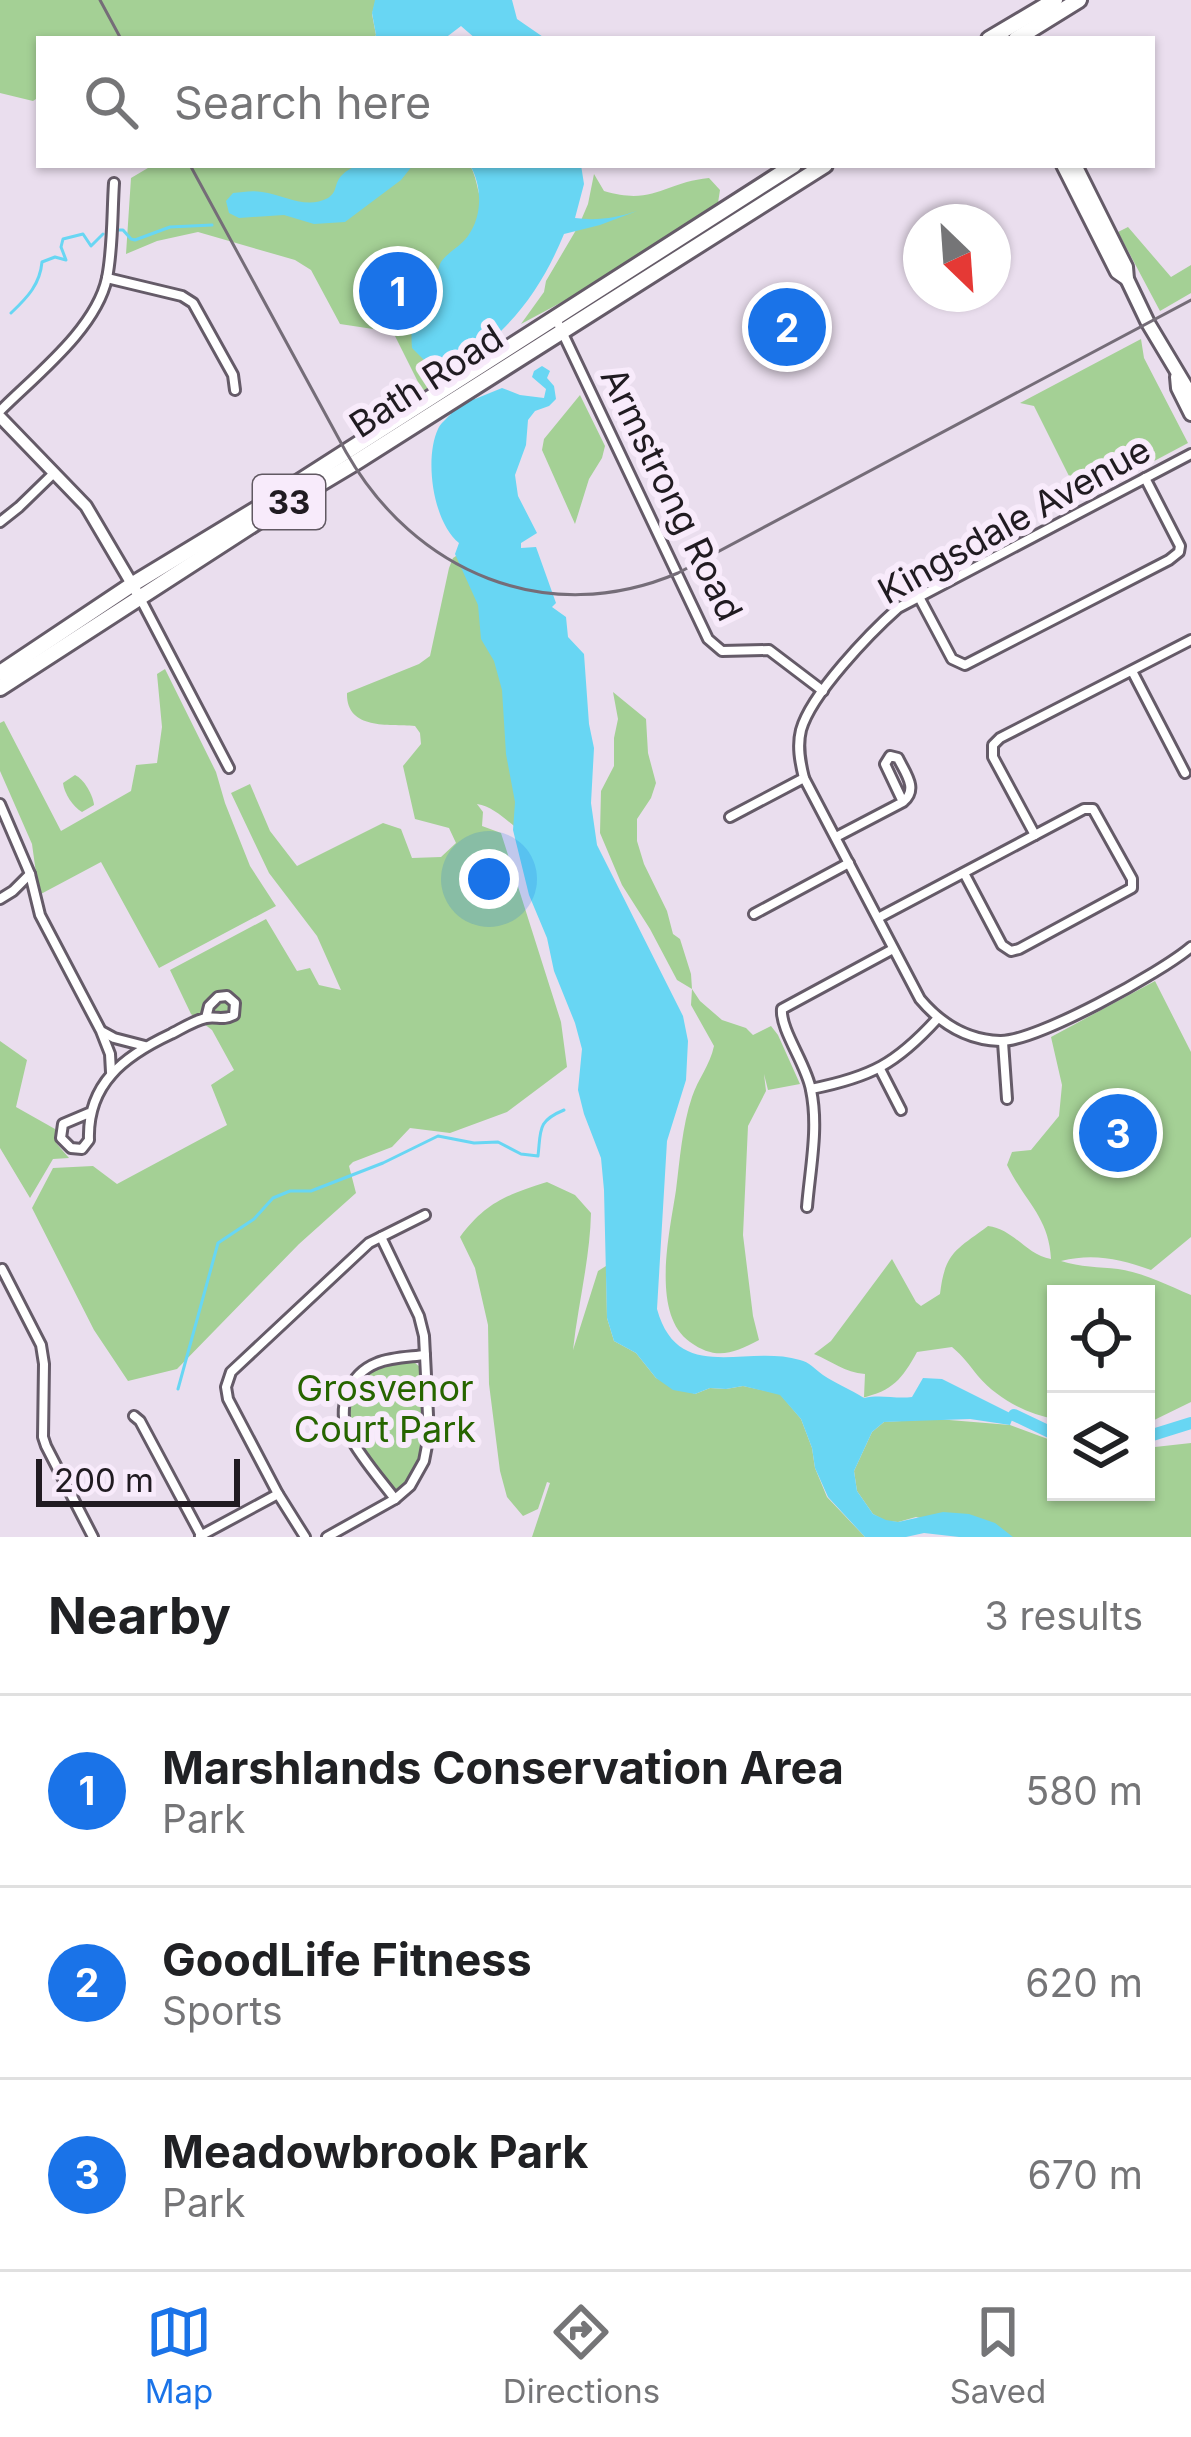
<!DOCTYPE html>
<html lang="en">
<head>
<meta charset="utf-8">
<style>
	body { margin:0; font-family:Inter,sans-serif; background:#f2f2f2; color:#202124 }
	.controls { position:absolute; right:36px; bottom:36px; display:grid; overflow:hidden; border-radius:0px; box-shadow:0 3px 9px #0004 }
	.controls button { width:108px; height:108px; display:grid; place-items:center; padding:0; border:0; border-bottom:3px solid #e0e0e0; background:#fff; color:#202124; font:60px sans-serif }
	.compass { position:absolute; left:903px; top:204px; width:108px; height:108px; border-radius:50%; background:#fff; box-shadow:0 3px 9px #0004; rotate:155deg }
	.scale { position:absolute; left:36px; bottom:30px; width:204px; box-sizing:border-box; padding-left:12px; border:6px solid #201b21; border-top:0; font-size:33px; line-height:42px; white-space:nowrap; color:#201b21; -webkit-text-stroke:9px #f8ebfb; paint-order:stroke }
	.you { position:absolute; left:489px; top:879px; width:42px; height:42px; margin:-30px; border:9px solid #fff; border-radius:50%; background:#1a73e8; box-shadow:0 0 0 18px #1a73e833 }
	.badge { display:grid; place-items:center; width:78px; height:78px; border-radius:50%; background:#1a73e8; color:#fff; font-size:39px; font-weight:700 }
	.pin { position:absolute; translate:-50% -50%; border:6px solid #fff; box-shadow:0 3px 12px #0006 }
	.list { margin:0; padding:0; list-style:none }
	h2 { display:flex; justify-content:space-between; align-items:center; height:156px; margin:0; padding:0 48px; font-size:51px }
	h2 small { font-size:39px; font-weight:400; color:#757577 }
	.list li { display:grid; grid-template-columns:78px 1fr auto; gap:36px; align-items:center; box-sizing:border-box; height:192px; padding:0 48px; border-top:3px solid #e0e0e0 }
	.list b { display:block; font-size:45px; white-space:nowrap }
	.list p { margin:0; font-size:39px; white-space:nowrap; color:#757577 }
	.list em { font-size:39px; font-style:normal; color:#757577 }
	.icon { flex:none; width:66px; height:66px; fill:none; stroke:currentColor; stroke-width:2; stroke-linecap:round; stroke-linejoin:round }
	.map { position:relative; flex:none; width:1191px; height:1537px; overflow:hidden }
	.search { position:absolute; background:#fff; box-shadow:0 3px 9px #0004; left:36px; right:36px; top:36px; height:132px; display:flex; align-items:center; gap:30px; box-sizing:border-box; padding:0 42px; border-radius:0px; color:#757577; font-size:45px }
	.sheet { height:732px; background:#fff }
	nav { display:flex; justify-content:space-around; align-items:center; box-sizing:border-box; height:168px; border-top:3px solid #e0e0e0; background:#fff; font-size:33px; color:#757577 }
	nav a { display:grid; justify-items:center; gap:6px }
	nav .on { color:#1a73e8 }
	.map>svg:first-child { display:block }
	.green { fill:#a4d095 }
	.water { fill:#68d6f3 }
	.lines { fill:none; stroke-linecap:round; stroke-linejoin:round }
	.stream { stroke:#68d6f3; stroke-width:3 }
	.river { stroke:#68d6f3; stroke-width:12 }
	.minor-casing { stroke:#655b68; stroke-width:14 }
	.tertiary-casing { stroke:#655b68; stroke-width:16 }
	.secondary-casing { stroke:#655b68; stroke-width:18 }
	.primary-casing { stroke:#655b68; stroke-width:20 }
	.minor { stroke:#fff; stroke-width:8 }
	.tertiary { stroke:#fff; stroke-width:10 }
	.secondary { stroke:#fff; stroke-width:12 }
	.primary { stroke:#fff; stroke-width:14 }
	.rail { stroke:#756d78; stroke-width:3 }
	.labels { text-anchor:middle; stroke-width:12; stroke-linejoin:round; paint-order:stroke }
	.shield { fill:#f8ebfb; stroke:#615962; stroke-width:3 }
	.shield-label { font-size:33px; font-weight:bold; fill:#201b21 }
	.street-label { font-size:36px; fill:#201b21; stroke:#f8ebfb }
	.park-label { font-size:36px; fill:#276500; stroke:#f8ebfb }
</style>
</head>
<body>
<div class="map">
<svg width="1191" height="1537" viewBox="0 0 1191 1537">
	<rect width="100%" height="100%" fill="#eadeee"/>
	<!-- green -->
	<g class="green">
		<path d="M0,0H376L372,14L376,35L373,39H39V97L33,101L0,93Z"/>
		<path d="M153,165H470C479,182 477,198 487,214L449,373L424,394L393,332L340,324L311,270L295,260L198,232L157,241L126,254L131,178Z"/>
		<path d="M594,174L604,191C654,206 665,182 709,178L720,190L718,203L605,279L521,324L544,292L546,281L579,225L588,204Z"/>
		<path d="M1128,227L1171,277L1191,265V293L1160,311L1118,232Z"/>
		<path d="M1141,339L1144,358L1188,443L1081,500L1034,406L1020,403Z"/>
		<path d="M580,395L605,446L602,458L589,479L575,524L542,450L544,439Z"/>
		<path d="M468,548L492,594L526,835C509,824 496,807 477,804L483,812L482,826L501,833L561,1022L567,1067L507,1112L450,1133L410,1128L392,1147L353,1162L349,1166L356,1193L299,1244L177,1369L128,1381L94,1330L32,1208L53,1168L93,1166L117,1184L227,1125L211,1085L234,1070L212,1030L191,1014L170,970L266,919L297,971L310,968L319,985L341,990L317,936L269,873L231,793L250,784L270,831L297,866L383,823L401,829L412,858L441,857L456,843L449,828L415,819L403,766L421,744L420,733L415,726C388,724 346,730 347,693L419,664L430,656L449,568L453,558Z"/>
		<path d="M165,669L216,772L225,803L250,866L276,906L159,968L101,862L39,895L32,844L0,771V723L4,721L61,831L131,791L136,765L157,763L162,727L157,674Z"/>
		<path d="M613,692L646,719L648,753L656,783L651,798L637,819V841L644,864L667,911L673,934L680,939L691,974L692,989L700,1001L722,1020L746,1028L753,1035L771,1026L778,1035L800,1084L768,1090L764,1074L766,1091L748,1126L743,1235L753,1316L759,1340C734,1353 716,1361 690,1342C650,1314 670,1231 676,1190C680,1159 682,1127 692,1097C698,1079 710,1065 714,1046L691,1005L692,989L677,980L650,929L622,885L600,833L601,791L614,766V738L618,719Z"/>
		<path d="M75,775C84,779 93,795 94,805L82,812C73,807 64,793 63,783Z"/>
		<path d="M1155,981L1191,1052V1237L1151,1270C1119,1259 1094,1253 1061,1261C1080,1267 1099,1267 1118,1269C1144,1273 1167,1285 1191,1295V1402L1146,1424V1294H1056V1419C1026,1414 998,1399 978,1376C969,1365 963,1356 952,1347L917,1352C902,1379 893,1391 861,1398L864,1397L865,1374C844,1372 833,1362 814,1354L831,1341L892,1259L916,1302L921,1306L940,1294C945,1252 956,1250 988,1226C1014,1229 1026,1255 1051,1259C1049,1217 1025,1202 1007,1165L1012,1152L1031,1150L1059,1116L1062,1085L1051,1037Z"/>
		<path d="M0,1041L27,1060L16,1107L55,1129L56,1143L69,1158L53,1159L30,1198L0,1148Z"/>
		<path d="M547,1182L575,1195L591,1213C590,1259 578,1304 573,1350L598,1271L606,1266L607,1318L614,1341L636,1353L656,1378L695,1394L710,1388L726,1389L743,1386L780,1394L801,1419L812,1448L815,1468L827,1497L865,1537H532L550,1483L547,1482L538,1509L523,1516L507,1497L500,1471L489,1384L488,1325L475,1268L460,1237C486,1202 507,1195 547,1182Z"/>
		<path d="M414,1362L421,1368C423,1408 437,1466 397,1490C367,1464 317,1393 375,1369C387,1364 402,1364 414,1362Z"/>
		<path d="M937,1419L1010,1425L1056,1442V1492H1146V1448L1191,1443V1537H1008L916,1517L898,1522L886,1521L873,1514L857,1491L854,1471L872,1432L884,1422Z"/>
	</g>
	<!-- water -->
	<g class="water">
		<path d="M375,0H512L517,19L546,39H476L461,26L444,39H373L376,35L372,13Z"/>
		<path d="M358,165H413L401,180L345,222L314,224L284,215L239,218L229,213L226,201L233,193C243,192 252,190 262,192C284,195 306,210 328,198C342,189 328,178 358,165Z"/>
		<path d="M470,165H581L584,184L575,218C597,221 616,218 637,211L600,225L564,234C548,273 525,311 492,339C479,350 464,356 455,370L475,399L502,388L520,395L544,398L546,389L532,377L534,371L542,366L550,371L547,378L554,386L556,399L549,406L535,411L528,420L526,445L515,475L518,496L537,533L521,543V548L536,547L556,603L552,607L566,617L568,637L584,654L589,724L594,748L591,803L597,845L683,1016L688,1041L686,1080L667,1141L657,1309C678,1385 745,1344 800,1360C809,1362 815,1369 823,1375C835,1383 850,1389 864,1398C881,1394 894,1399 912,1397L923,1378L942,1379L1014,1415L1010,1425L970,1419L884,1422L872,1432L854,1471L857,1491L873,1514L886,1520L898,1522L943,1512L969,1514L995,1523L1013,1537H959L924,1533L906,1537H865L828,1497L815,1468L812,1448L801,1419L780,1395L743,1386L726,1389L710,1388L695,1394L673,1390L656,1378L636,1353L614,1341L607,1318L604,1190L601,1158L584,1114L578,1090L582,1049L575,1023L554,971L547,938L529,895L513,830L515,802L506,754L502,690L494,661L481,639L478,605L455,554L459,543C433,522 424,459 438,429C440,424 447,418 451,414L449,373L430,366L412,348C409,310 420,310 435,280C437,276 439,265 441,262C448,252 461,246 468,236C483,215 482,186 470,165Z"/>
	</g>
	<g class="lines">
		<!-- stream -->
		<g class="stream">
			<path d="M119,230H123L131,239L135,240L170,227L212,225"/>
			<path d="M11,313C28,297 40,284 42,262L55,257L66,260L61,247L63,239L83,234L91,246L103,234"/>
			<path d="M178,1389L218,1243L254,1219L273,1198L290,1191H311L383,1163L438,1136L474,1143L498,1142L521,1154L538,1156C541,1130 537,1121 564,1110"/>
		</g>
		<!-- river -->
		<g class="river">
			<path d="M1014,1415L1056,1435"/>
			<path d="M1146,1437L1191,1423"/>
		</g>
		<defs>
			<g id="minor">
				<path d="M107,278L182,296L193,303L233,375L235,390"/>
				<path d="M556,319L708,639L722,651L769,650L823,691"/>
				<path d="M0,411C36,375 96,329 107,278C113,248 112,214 114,183"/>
				<path d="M1191,454L898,608C870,633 811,694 801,730C797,746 800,762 804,778L920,999C941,1024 967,1040 1000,1041C1036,1042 1162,972 1191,947"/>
				<path d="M0,522L19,507L54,473"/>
				<path d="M919,597L952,659L965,665L1169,560L1179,552L1180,546L1145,478"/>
				<path d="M140,598L229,768"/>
				<path d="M1132,671L1185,773"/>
				<path d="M0,804L30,874L40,915L101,1031L110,1054L111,1072"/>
				<path d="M730,817L804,778"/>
				<path d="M1035,835L993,757V745L1000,738L1191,640"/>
				<path d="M836,837L903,802C919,789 905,773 898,758L890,756L885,764L903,802"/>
				<path d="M0,899L13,891L30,874"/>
				<path d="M754,914L849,863"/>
				<path d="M878,918L1084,809H1093L1132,879V888L1019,949L1011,951L1002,945L964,873"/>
				<path d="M103,1032L114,1038L145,1046"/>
				<path d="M1003,1042L1007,1099"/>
				<path d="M880,1069L901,1110"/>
				<path d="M811,1089C871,1077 896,1064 937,1019"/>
				<path d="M89,1113L63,1124L61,1138L71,1148L82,1149L89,1140C87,1084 124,1056 171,1034C181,1029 195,1020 206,1018C218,1016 222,1021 234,1015L235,1003L227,996L218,997L209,1006L206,1018"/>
				<path d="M807,1207C810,1169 819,1128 811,1090C807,1065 780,1030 782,1009L893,949"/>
				<path d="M2,1269L41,1345L44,1364L43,1437L46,1446L93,1537"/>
				<path d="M134,1416L140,1421L202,1537"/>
				<path d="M395,1499C380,1479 361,1458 349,1435C336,1408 349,1374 377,1363C391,1357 409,1357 425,1355"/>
				<path d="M200,1536L278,1494"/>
				<path d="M305,1537L278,1494L228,1399L226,1387L231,1372L369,1243L425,1215"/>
				<path d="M327,1537L395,1499L410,1486L424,1461L429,1435L424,1336L419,1316L381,1237"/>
			</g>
			<path id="tertiary" d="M0,417L86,506L139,596"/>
			<g id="secondary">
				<path d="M1063,165L1117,272L1127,279"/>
				<path d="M1075,165L1126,267L1127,279L1148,323L1191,395"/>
				<path d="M1177,377L1178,388L1191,414"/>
			</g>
			<g id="primary">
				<path d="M989,39L1055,0"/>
				<path d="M1016,39L1079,0"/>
				<path d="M0,673L133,584L260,507L794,165"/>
				<path d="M0,688L266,516L353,464L825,165"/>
			</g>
		</defs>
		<!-- minor casing -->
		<use href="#minor" class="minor-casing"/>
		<!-- tertiary casing -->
		<use href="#tertiary" class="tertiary-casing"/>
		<!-- secondary casing -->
		<use href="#secondary" class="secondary-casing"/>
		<!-- primary casing -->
		<use href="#primary" class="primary-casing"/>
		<!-- minor -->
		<use href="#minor" class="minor"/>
		<!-- tertiary -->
		<use href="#tertiary" class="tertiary"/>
		<!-- secondary -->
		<use href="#secondary" class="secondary"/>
		<!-- primary -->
		<use href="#primary" class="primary"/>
		<!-- rail -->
		<g class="rail">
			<path d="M100,0L121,39"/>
			<path d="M190,165L346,452C414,572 547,629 678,573L1191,300"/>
		</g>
	</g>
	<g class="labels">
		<!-- shield labels -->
		<rect class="shield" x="253" y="475" width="72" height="54" rx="9"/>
		<g class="shield-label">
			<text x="289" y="514">33</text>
		</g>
		<!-- street labels -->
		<g class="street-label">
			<text transform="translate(426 381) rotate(-33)" y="13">Bath Road</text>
			<text transform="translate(672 494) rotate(64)" y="13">Armstrong Road</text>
			<text transform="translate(1014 520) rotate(-29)" y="13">Kingsdale Avenue</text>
		</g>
		<!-- park labels -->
		<g class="park-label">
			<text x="385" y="1401">Grosvenor<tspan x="385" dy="41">Court Park</tspan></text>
		</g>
	</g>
</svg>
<div class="controls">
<button><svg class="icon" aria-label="locate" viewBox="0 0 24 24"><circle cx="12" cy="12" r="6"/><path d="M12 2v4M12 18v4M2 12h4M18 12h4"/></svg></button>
<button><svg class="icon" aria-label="layers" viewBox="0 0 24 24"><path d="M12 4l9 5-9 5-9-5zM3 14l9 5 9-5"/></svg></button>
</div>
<svg class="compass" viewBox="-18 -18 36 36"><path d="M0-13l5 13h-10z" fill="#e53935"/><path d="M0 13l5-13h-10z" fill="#757577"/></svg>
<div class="scale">200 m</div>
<div class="you"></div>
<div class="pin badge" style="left:398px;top:291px">1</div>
<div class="pin badge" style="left:787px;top:327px">2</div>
<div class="pin badge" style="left:1118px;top:1133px">3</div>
<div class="search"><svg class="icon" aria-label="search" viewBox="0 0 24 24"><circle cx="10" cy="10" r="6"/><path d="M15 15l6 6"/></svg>Search here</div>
</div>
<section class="sheet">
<h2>Nearby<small>3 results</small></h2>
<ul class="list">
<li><span class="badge">1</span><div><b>Marshlands Conservation Area</b><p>Park</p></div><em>580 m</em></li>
<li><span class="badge">2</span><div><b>GoodLife Fitness</b><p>Sports</p></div><em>620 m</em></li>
<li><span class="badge">3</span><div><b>Meadowbrook Park</b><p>Park</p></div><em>670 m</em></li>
</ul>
</section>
<nav>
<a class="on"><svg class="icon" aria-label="map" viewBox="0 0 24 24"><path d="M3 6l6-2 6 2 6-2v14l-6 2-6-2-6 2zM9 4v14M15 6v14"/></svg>Map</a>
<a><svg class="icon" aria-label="directions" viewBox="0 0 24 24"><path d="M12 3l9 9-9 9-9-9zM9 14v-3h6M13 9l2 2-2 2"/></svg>Directions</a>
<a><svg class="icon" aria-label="saved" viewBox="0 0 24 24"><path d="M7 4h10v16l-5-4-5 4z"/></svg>Saved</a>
</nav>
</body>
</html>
